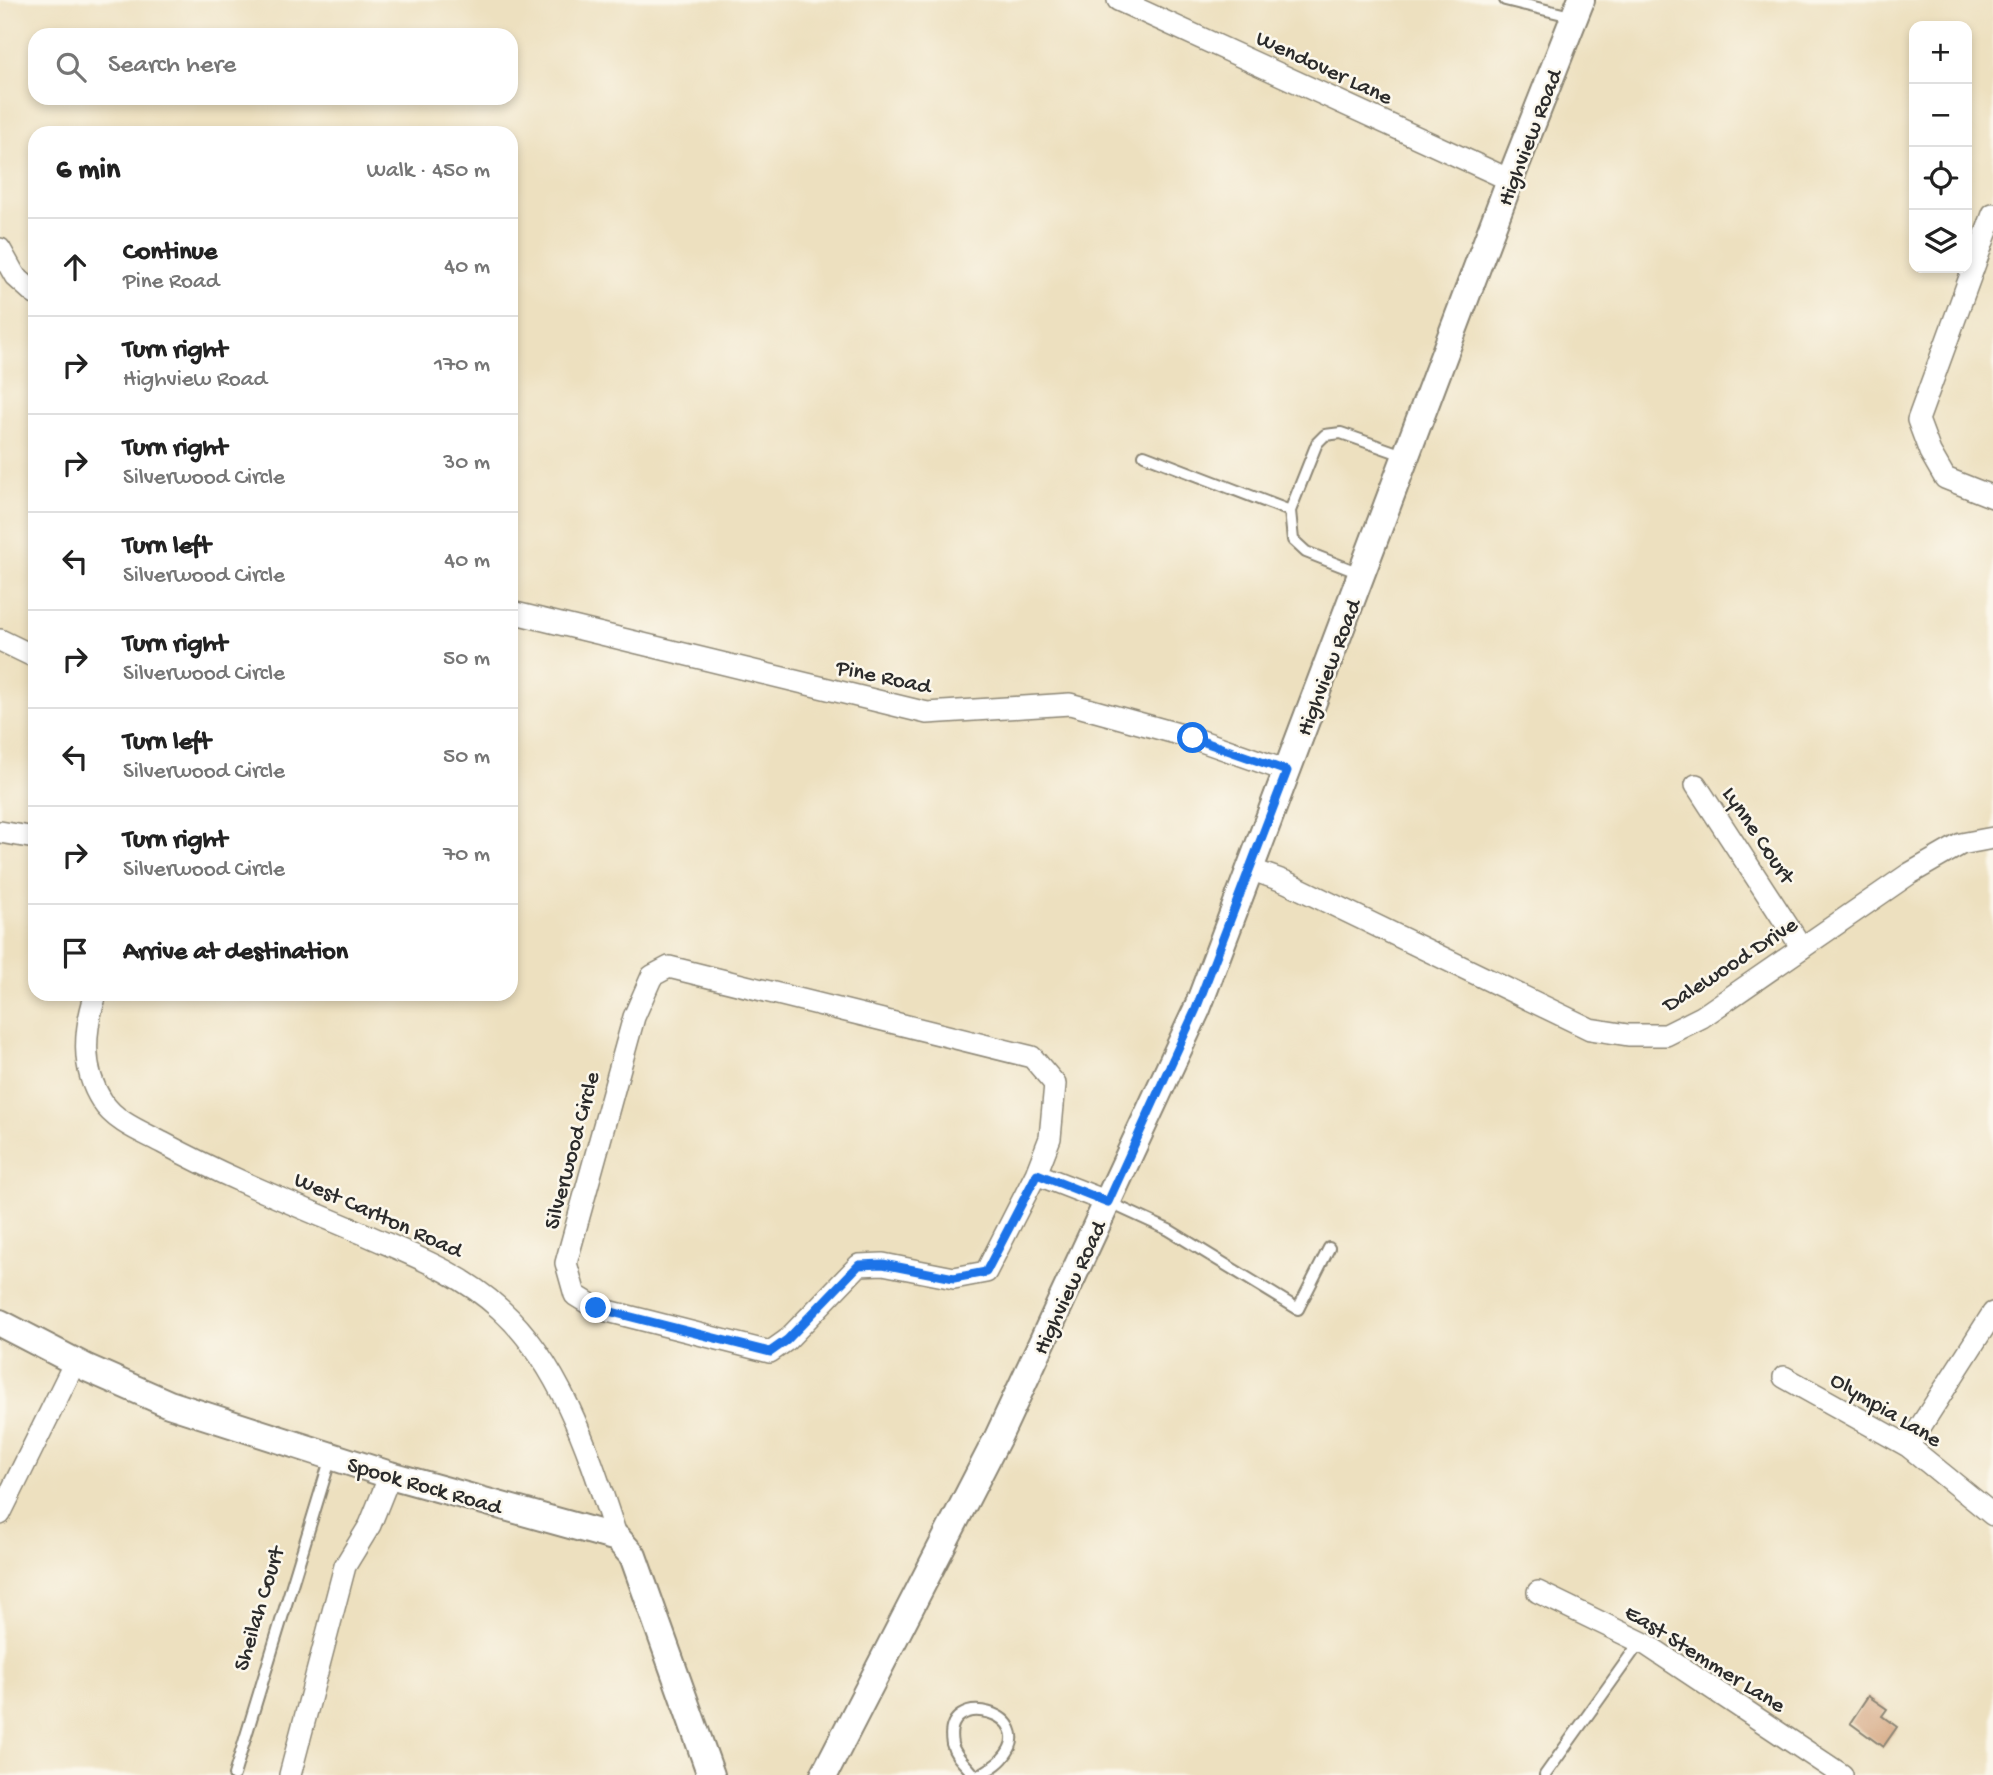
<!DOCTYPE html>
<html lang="en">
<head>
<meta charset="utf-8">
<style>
	body { margin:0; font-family:"Gochi Hand",sans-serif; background:#f2f2f2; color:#222 }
	.controls { position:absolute; right:21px; top:21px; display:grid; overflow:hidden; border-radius:14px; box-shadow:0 4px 10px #0003 }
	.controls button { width:63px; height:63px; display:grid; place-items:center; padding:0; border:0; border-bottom:2px solid #e0e0e0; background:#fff; color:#222; font:35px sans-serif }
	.stop { position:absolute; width:21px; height:21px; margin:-16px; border:5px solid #1a73e8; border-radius:50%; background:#fff }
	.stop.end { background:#1a73e8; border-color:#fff; box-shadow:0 2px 7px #0008 }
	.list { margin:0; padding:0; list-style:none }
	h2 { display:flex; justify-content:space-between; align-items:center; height:91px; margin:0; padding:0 28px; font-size:30px }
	h2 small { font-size:23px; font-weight:400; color:#767676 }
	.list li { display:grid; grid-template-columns:46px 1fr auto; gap:21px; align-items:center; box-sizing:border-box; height:98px; padding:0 28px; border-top:2px solid #e0e0e0 }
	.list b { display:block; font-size:26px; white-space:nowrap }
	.list p { margin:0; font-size:23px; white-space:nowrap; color:#767676 }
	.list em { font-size:23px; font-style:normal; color:#767676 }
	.icon { flex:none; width:38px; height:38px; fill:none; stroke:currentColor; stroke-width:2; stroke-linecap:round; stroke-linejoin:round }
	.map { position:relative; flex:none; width:1993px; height:1775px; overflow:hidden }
	.search { position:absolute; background:#fff; box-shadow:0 4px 10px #0003; left:28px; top:28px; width:490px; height:77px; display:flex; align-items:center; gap:18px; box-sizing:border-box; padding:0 24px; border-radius:21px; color:#767676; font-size:26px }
	.panel { position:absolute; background:#fff; box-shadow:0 4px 10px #0003; left:28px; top:126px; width:490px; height:875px; border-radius:21px }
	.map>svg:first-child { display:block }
	.building { fill:#d2a079 }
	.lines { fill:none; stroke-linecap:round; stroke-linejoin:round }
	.service-casing { stroke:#8c8675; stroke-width:14 }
	.minor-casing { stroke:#8c8675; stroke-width:24 }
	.tertiary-casing { stroke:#8c8675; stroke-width:30 }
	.service { stroke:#fff; stroke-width:10 }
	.minor { stroke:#fff; stroke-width:21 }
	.tertiary { stroke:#fff; stroke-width:26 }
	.route { stroke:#1a73e8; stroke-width:9 }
	.labels { text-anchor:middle; stroke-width:5; stroke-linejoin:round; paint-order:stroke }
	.street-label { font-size:23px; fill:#2b2b2b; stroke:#fbf7ec }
</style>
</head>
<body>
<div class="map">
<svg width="1993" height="1775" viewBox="0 0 1993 1775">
	<rect width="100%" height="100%" fill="#fbf7ec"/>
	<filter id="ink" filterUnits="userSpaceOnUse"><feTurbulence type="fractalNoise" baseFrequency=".0143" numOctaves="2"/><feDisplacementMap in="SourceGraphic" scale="14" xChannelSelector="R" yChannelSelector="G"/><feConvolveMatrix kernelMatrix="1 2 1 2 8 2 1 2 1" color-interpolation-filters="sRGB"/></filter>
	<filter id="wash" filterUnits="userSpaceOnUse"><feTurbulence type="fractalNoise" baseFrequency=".00686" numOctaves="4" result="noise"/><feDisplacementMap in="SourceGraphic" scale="28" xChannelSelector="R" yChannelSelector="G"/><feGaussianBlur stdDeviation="1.57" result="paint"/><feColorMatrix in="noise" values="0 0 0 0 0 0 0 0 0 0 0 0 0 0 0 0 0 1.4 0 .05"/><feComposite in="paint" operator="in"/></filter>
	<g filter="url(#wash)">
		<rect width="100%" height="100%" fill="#ede0bf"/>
		<g id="blocks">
			<!-- building -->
			<path class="building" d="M1868,1696L1887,1709L1882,1716L1897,1727L1883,1747L1850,1723Z"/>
		</g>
	</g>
	<g filter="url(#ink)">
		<use href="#blocks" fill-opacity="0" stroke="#8c8675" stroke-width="2"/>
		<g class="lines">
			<defs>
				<g id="service">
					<path d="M1505,0L1575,17"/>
					<path d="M1144,455L1290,511"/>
					<path d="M1362,574L1306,552L1293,540L1290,511L1317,443L1325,435L1341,433L1406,456"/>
					<path d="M1108,1202L1169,1230L1298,1309L1329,1248"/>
					<path d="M234,1775L331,1457"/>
					<path d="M974,1775C967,1765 955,1757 952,1744C941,1685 1044,1714 1002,1759C996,1766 987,1770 980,1775"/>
					<path d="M1545,1775L1640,1642"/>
				</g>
				<g id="minor">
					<path d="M1118,0L1510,180"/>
					<path d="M1993,214L1918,420L1930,452L1945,478L1993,497"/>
					<path d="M0,249L15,276L35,294"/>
					<path d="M511,612L927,713L1070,704L1193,738L1287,771"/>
					<path d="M0,640L35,657"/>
					<path d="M1696,785L1802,948"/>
					<path d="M0,832L35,838"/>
					<path d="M1250,869L1286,882L1590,1029L1628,1035H1666L1702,1017L1909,874L1961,844L1993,838"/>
					<path d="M96,994C84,1029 81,1069 102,1101C115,1122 142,1132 163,1143C229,1179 301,1207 371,1237C417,1257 462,1274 500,1309C564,1367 591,1460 617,1538"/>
					<path d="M1036,1174L986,1272L954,1278L883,1264L859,1265L787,1340L770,1352L596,1308L575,1295L566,1263L634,1017L652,976L669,967L1032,1057L1055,1084L1050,1138L1036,1174L1108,1202"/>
					<path d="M1784,1377L1908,1446L1993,1515"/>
					<path d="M1908,1446L1993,1313"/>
					<path d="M0,1514L75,1362"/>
					<path d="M1538,1592L1647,1645L1842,1775"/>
					<path d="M290,1775L345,1566L370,1525L390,1475"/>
				</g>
				<g id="tertiary">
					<path d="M0,1323L87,1368L169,1404L390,1475L617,1538L633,1556L711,1775"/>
					<path d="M824,1775L998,1437L1197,1009L1510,180L1581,0"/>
				</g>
			</defs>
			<!-- service casing -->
			<use href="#service" class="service-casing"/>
			<!-- minor casing -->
			<use href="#minor" class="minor-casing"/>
			<!-- tertiary casing -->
			<use href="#tertiary" class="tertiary-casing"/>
			<!-- service -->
			<use href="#service" class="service"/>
			<!-- minor -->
			<use href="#minor" class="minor"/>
			<!-- tertiary -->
			<use href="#tertiary" class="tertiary"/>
		</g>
	</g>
	<g class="lines" filter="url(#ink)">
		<!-- route -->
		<path class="route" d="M596,1308L770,1352L787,1340L859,1265L883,1264L954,1278L986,1272L1037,1174L1108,1202L1196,1009L1287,771L1193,738"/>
	</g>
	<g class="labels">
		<!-- street labels -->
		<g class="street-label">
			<text transform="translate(1325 66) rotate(25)" y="8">Wendover Lane</text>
			<text transform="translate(1528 137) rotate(-69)" y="8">Highview Road</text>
			<text transform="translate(1327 667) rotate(-69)" y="8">Highview Road</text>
			<text transform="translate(884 675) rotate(12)" y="8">Pine Road</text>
			<text transform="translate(1760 834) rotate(56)" y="8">Lynne Court</text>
			<text transform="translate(1729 963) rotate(-33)" y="8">Dalewood Drive</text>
			<text transform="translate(570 1150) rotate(-75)" y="8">Silverwood Circle</text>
			<text transform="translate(379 1213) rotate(24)" y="8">West Carlton Road</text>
			<text transform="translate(1068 1287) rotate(-65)" y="8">Highview Road</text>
			<text transform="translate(1887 1408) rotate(31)" y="8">Olympia Lane</text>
			<text transform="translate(425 1484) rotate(16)" y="8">Spook Rock Road</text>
			<text transform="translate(257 1608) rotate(-73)" y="8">Sheilah Court</text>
			<text transform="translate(1706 1657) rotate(32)" y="8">East Stemmer Lane</text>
		</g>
	</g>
</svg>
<div class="controls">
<button>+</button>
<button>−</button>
<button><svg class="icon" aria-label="locate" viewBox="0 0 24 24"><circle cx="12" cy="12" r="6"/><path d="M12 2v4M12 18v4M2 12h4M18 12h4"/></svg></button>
<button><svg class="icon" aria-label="layers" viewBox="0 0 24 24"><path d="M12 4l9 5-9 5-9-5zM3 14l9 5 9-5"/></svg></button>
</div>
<div class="stop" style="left:1193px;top:738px"></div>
<div class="stop end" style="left:596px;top:1308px"></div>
<div class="search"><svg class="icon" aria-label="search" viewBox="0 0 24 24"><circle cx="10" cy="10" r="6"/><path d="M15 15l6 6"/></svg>Search here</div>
<section class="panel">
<h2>6 min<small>Walk · 450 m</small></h2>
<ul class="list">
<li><svg class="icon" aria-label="ahead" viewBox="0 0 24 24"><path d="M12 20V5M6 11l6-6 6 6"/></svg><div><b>Continue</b><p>Pine Road</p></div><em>40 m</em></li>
<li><svg class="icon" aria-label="right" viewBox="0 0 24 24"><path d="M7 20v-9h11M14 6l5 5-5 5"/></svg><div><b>Turn right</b><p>Highview Road</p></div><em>170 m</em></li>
<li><svg class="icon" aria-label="right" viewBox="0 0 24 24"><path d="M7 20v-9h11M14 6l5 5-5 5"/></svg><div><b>Turn right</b><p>Silverwood Circle</p></div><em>30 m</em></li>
<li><svg class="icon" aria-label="left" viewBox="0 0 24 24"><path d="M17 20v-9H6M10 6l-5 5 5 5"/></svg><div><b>Turn left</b><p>Silverwood Circle</p></div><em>40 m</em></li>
<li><svg class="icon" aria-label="right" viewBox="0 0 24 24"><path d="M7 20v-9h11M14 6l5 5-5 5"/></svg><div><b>Turn right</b><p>Silverwood Circle</p></div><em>50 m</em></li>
<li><svg class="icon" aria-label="left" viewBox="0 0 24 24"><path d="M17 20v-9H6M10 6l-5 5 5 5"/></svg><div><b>Turn left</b><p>Silverwood Circle</p></div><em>50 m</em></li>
<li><svg class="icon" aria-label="right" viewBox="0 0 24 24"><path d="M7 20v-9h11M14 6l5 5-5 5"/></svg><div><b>Turn right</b><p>Silverwood Circle</p></div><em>70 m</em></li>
<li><svg class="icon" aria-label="arrive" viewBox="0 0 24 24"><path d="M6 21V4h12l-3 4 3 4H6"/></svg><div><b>Arrive at destination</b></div></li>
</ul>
</section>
</div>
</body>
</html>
